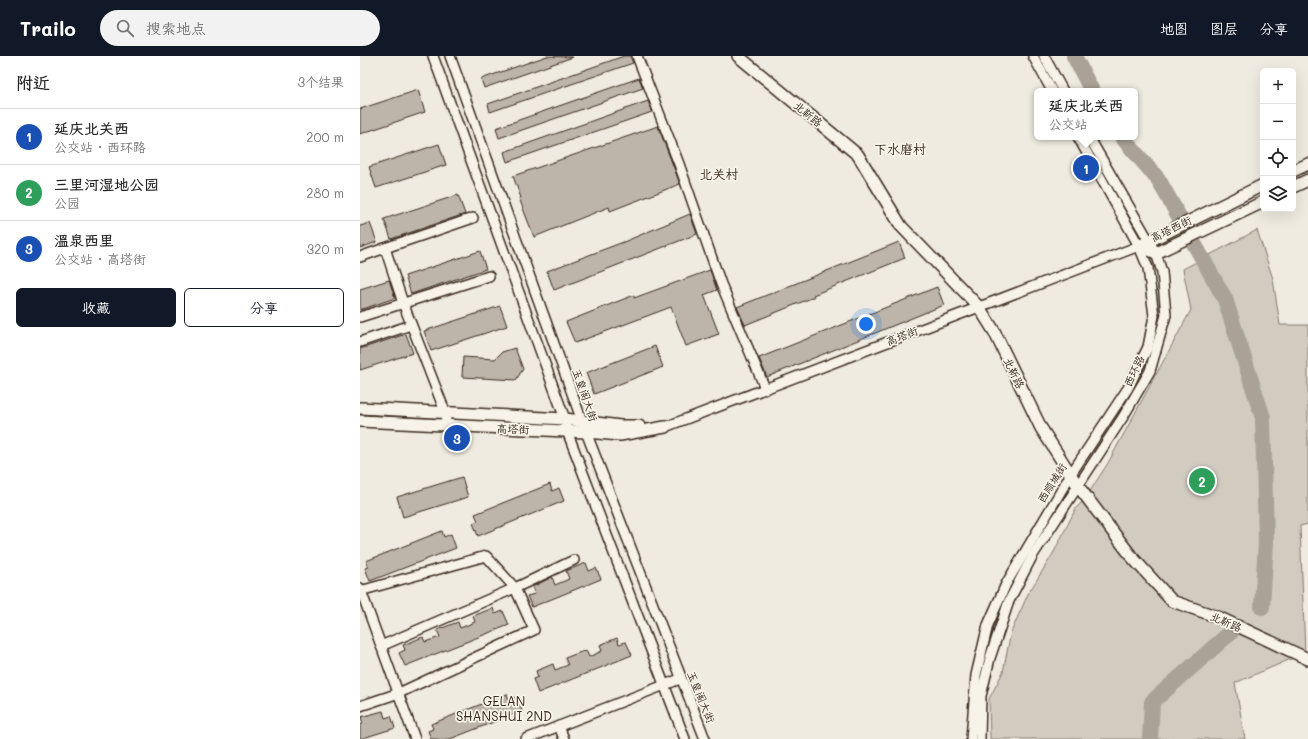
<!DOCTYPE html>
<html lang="zh">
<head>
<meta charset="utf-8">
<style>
	body { margin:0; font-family:Mali,"LXGW WenKai TC",sans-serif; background:#f2f2f2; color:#222 }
	.controls { position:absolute; right:12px; top:12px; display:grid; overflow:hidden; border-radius:6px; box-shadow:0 4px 16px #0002 }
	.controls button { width:36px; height:36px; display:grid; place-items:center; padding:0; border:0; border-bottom:1px solid #e0e0e0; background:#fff; color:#222; font:20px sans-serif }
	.you { position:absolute; left:506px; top:268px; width:14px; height:14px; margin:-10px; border:3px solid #fff; border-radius:50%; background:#1a73e8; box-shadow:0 0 0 6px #1a73e833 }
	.badge { display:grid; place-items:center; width:26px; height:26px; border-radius:50%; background:#111827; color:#fff; font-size:13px; font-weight:700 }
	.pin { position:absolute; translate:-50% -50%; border:2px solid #fff; box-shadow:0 1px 4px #0006 }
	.popup { position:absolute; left:674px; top:32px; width:104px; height:52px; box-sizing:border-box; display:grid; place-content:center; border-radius:6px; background:#fff; filter:drop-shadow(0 1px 3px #0005); font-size:13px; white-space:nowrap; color:#767676 }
	.popup b { font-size:15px; color:#222 }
	.popup::after { content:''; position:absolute; left:50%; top:100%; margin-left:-8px; border:8px solid transparent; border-top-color:#fff }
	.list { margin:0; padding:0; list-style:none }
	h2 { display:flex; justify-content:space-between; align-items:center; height:52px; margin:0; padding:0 16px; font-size:17px }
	h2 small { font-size:13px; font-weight:400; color:#767676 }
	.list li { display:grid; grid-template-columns:26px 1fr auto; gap:12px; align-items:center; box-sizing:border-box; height:56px; padding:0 16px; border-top:1px solid #e0e0e0 }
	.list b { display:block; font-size:15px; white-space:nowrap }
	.list p { margin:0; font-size:13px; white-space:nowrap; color:#767676 }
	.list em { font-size:13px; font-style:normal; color:#767676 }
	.actions { display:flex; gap:8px; padding:12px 16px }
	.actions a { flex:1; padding:9px 0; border:1px solid #111827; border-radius:6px; text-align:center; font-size:14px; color:#111827 }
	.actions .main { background:#111827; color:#fff }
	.icon { flex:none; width:22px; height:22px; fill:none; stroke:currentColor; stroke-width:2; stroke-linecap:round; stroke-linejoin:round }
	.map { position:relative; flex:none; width:948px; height:683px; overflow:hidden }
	header { display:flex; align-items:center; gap:24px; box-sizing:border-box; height:56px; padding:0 20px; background:#111827; color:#fff }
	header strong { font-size:19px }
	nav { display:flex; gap:22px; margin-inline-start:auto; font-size:14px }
	.search { width:280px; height:36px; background:#f2f2f2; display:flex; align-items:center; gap:10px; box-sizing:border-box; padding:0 14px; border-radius:22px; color:#767676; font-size:15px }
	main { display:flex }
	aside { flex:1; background:#fff }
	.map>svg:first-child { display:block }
	.green { fill:#d1cbc0; stroke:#867a6f }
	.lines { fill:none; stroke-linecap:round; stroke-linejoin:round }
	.river { stroke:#aaa296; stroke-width:16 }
	.building { fill:#bdb5aa; stroke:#3b2a1e }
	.minor-casing { stroke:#3b2a1e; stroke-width:12 }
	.major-casing { stroke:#3b2a1e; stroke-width:14 }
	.minor { stroke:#f7f3e8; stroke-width:9 }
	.major { stroke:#f7f3e8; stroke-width:11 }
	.labels { text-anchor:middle; stroke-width:3.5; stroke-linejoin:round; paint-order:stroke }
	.street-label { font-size:11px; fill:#3b2a1e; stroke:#f7f3e8 }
	.quarter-label { font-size:13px; fill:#3b2a1e; stroke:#f7f3e8 }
</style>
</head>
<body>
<header>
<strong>Trailo</strong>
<div class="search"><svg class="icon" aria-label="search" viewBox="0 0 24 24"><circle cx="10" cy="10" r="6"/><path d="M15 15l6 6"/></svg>搜索地点</div>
<nav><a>地图</a><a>图层</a><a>分享</a></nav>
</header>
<main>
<aside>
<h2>附近<small>3个结果</small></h2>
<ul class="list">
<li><span class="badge" style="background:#1a4fb4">1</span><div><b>延庆北关西</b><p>公交站 · 西环路</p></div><em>200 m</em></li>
<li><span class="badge" style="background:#2e9e5b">2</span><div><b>三里河湿地公园</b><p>公园</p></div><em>280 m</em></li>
<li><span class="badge" style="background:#1a4fb4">3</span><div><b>温泉西里</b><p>公交站 · 高塔街</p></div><em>320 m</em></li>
</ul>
<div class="actions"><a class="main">收藏</a><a>分享</a></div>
</aside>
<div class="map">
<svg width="948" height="683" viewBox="0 0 948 683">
	<rect width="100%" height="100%" fill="#efebe0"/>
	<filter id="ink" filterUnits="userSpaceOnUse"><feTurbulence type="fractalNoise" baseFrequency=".025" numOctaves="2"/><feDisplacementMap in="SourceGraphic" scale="8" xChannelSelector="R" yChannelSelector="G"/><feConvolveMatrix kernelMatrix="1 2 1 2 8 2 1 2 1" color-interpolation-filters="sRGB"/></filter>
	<g filter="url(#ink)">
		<!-- green -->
		<path class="green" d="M897,174L913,223L920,269H948V468L940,470L945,597L875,627L885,683H630L629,643L643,616L651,576L668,538L694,496L716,452L725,443L748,407L831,254L823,213Z"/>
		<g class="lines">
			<!-- river -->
			<g class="river">
				<path d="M714,0L732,35"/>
				<path d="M762,81L798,123L865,243L903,362L906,486L902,551"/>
				<path d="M790,683L792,646L871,576"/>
			</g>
		</g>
		<!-- building -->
		<g class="building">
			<path d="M187,0L213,1L124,32L121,23Z"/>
			<path d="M264,0H270L273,7L130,56L128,48Z"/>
			<path d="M279,22L283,32L139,82L136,72Z"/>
			<path d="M58,34L65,56L0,78V53Z"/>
			<path d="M288,45L292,56L147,106L144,96Z"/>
			<path d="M298,70L320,128L250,155L249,151L174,181L159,142H161L153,120Z"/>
			<path d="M79,88L86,109L16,132L9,111Z"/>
			<path d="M98,139L105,158L31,183L24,163Z"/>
			<path d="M330,158L337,178L194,234L187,215L266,185Z"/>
			<path d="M10,167L17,186L0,192V170Z"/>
			<path d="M539,186L545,202L453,239L454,241L385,269L377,251Z"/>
			<path d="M120,195L126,213L51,238L45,220Z"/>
			<path d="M350,214L357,234L344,239L359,278L326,290L311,251L215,287L206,266L274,239V242Z"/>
			<path d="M29,224L35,242L0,254V233Z"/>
			<path d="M577,231L584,249L407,321L399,302Z"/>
			<path d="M140,250L147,270L71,295L64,275Z"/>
			<path d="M46,278L53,297L0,314V293Z"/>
			<path d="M295,290L303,311L234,338L226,317Z"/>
			<path d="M155,292L163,313L156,324L102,321L103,301L135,303L142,296Z"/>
			<path d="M102,421L108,441L43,461L37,441Z"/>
			<path d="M190,428L192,435L199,432L204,445L118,480L113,467L118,465L115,458Z"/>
			<path d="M82,475L84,481L91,478L96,492L10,525L5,512L9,511L6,505Z"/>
			<path d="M226,507L229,515L236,512L241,523L172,551L167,540L175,538L172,531L192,521L195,529L209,523L206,515Z"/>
			<path d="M133,552L135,558L143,555L149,569L45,610L39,597L45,594L43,589L63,581L65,586L80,581L77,574L98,566L100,572L115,566L113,560Z"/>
			<path d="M257,582L259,588L266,586L272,599L178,637L173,623L178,621L176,615L193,608L195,614L208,609L205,602L226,594L229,601L242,595L240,589Z"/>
			<path d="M147,638L149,644L156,641L162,655L90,683H71L68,675L73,673L71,668Z"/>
			<path d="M23,655L25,662L31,660L35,672L0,683V669L3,668L1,661Z"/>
		</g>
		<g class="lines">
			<defs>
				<g id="minor">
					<path d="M73,0L205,363L207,375L325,683"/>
					<path d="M90,0L226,376L345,683"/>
					<path d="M277,0L319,108L361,228L405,332"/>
					<path d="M673,0L692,35"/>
					<path d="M684,0L703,35"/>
					<path d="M25,192L113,162"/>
					<path d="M0,201L25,192L43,247L86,358L85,370"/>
					<path d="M0,261L129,220"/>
					<path d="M0,286L51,269"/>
					<path d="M305,371L779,190"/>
					<path d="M0,532L55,683"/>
					<path d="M0,535L126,500L155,532L214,504"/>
					<path d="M0,650L39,637L174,574L155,532L21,590"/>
					<path d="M199,670L204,683"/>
					<path d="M166,683L320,623"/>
					<path d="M611,683L616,619L628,569L646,528L711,418L768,332L788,291L794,260L788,212L779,190L718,81"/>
					<path d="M620,683L621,640L630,602L649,545L673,499L763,361L790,315L806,259L802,216L796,197L729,81"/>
				</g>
				<g id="major">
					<path d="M378,0L498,99L541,170L619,251L634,275L681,372L718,430L772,501L812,545L858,561L948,603"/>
					<path d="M933,115L948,108"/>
					<path d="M933,131L948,124"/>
					<path d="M779,190L903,129"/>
					<path d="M779,190L796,197L903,146"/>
					<path d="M0,352L205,363L260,370H279"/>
					<path d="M0,365L226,376L260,379L305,371"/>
				</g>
			</defs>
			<!-- minor casing -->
			<use href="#minor" class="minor-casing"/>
			<!-- major casing -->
			<use href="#major" class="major-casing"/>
			<!-- minor -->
			<use href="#minor" class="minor"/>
			<!-- major -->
			<use href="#major" class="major"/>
		</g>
	</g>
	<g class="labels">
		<!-- street labels -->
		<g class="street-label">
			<text transform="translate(448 58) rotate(39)" y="4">北靳路</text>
			<text transform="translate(811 173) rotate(-26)" y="4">高塔西街</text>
			<text transform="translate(542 280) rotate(-21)" y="4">高塔街</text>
			<text transform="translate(774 315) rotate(-65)" y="4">西环路</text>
			<text transform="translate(654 317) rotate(64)" y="4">北靳路</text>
			<text transform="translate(225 339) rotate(71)" y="4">玉皇阁大街</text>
			<text transform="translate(153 373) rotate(2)" y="4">高塔街</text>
			<text transform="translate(692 427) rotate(-58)" y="4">西顺城街</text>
			<text transform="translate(866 566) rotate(23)" y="4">北靳路</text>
			<text transform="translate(341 641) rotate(68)" y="4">玉皇阁大街</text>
		</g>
		<!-- quarter labels -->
		<g class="quarter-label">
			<text x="540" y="98">下水磨村</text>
			<text x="359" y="123">北关村</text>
			<text x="144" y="650">GELAN<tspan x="144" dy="15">SHANSHUI 2ND</tspan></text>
		</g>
	</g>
</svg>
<div class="controls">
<button>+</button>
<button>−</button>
<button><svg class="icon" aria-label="locate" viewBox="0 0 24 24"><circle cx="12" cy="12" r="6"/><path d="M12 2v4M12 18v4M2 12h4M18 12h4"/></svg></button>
<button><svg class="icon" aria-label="layers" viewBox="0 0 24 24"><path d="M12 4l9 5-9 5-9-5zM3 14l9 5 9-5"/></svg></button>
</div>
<div class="you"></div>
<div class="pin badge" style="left:726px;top:112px;background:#1a4fb4">1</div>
<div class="popup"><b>延庆北关西</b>公交站</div>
<div class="pin badge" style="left:842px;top:425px;background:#2e9e5b">2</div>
<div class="pin badge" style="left:97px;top:382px;background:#1a4fb4">3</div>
</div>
</main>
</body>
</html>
